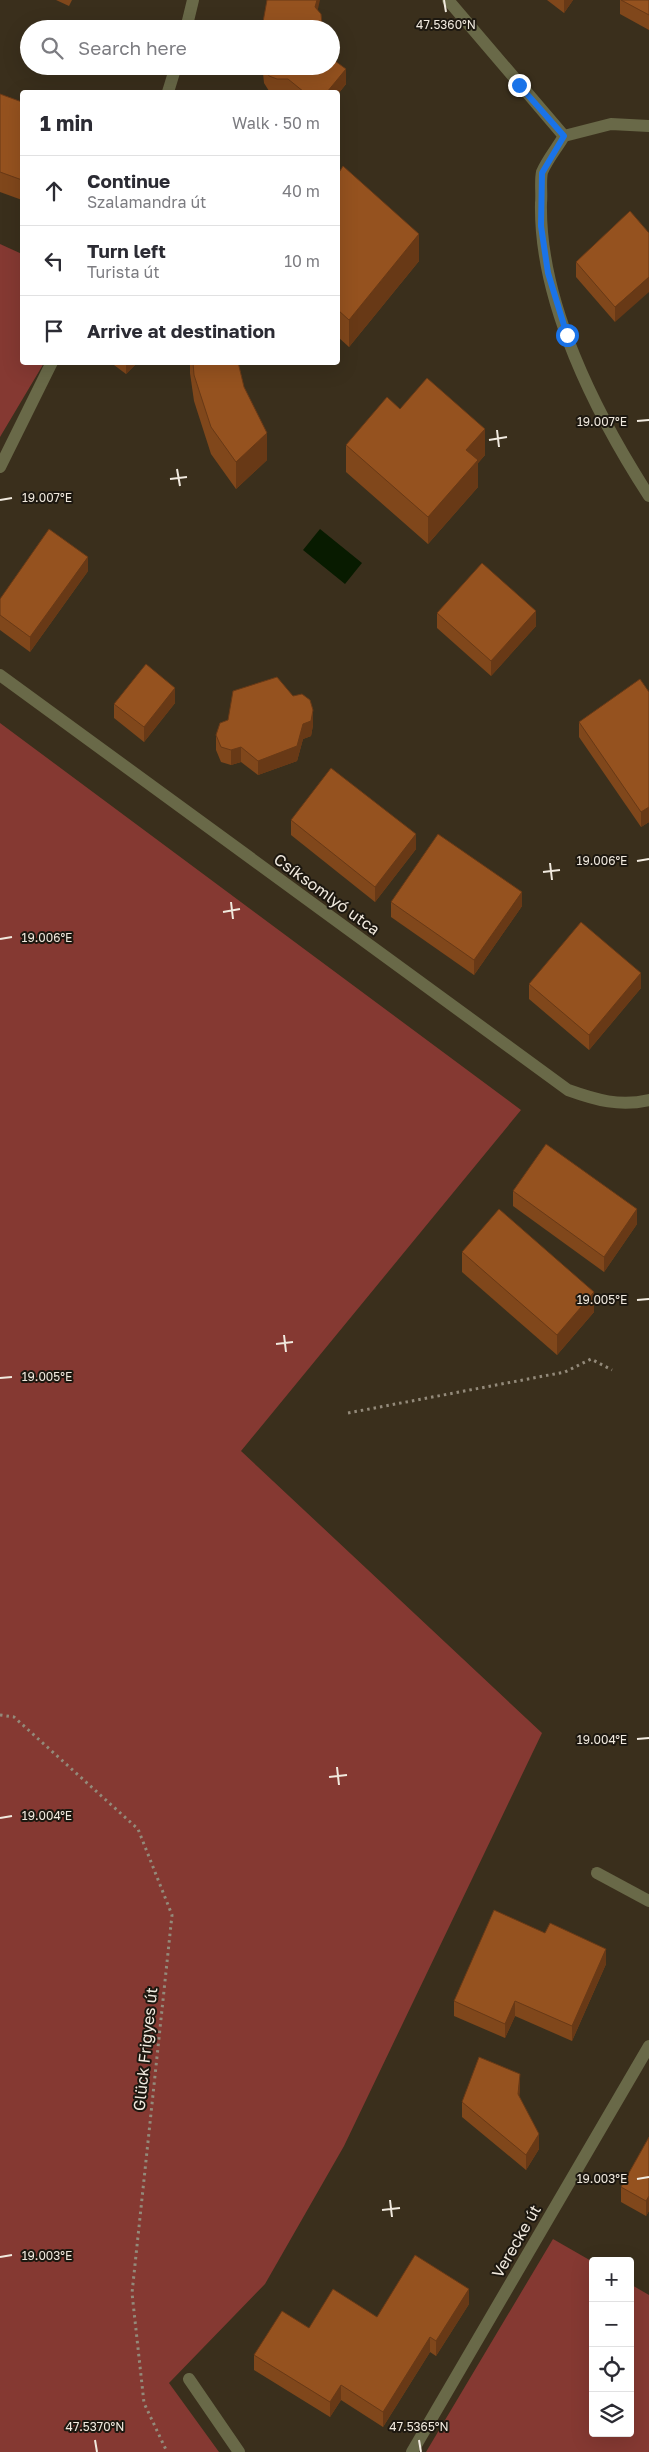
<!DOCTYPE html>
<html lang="en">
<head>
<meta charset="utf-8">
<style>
	body { margin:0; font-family:"Golos Text",sans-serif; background:#f7f7f7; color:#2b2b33 }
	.controls { position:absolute; right:15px; bottom:15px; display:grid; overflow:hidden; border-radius:5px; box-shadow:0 5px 20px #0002 }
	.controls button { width:45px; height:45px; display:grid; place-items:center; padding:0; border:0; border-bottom:1px solid #e1e1e2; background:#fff; color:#2b2b33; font:25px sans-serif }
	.stop { position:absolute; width:15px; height:15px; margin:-11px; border:4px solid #1a73e8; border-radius:50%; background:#fff }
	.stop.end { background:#1a73e8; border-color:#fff; box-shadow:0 1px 5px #0008 }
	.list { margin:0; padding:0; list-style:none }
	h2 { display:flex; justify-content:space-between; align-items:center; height:65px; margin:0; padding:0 20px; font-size:21px }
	h2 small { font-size:16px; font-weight:400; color:#7c7c81 }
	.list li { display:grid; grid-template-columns:32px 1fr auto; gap:15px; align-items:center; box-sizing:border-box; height:70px; padding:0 20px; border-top:1px solid #e1e1e2 }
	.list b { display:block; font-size:19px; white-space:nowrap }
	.list p { margin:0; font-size:16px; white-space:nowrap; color:#7c7c81 }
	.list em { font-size:16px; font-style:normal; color:#7c7c81 }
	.icon { flex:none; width:28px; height:28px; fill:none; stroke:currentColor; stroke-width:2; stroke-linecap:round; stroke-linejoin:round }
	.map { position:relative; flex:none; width:649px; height:2452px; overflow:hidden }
	.search { position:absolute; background:#fff; box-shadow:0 5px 20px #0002; left:20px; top:20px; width:320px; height:55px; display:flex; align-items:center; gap:12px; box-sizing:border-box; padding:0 18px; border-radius:28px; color:#7c7c81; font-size:19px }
	.panel { position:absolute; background:#fff; box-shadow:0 5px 20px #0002; left:20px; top:90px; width:320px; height:275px; border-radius:5px }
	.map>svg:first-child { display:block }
	.green { fill:#853932 }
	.water { fill:#081b00 }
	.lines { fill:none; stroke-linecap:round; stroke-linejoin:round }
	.path { stroke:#938a7a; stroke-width:3; stroke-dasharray:2.5 4; stroke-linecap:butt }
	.service { stroke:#696948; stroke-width:12 }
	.minor { stroke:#696948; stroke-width:12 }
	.wall { fill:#80471b }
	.shaded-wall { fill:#683916 }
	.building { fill:#95521f; stroke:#683916 }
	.route { stroke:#1a73e8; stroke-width:6 }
	.ticks { fill:none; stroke:#f1eadf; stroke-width:2 }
	.labels { text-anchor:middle; stroke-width:4; stroke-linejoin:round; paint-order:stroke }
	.street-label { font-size:16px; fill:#f1eadf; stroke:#1d1810 }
	.ticks-label { font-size:12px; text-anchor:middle; fill:#f1eadf; stroke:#1d1810; stroke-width:4; stroke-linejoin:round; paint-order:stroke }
</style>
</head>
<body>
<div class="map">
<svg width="649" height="2452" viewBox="0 0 649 2452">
	<rect width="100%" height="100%" fill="#3a2f1c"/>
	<!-- green -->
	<g class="green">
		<path d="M0,244L22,254V362L44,363L0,437Z"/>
		<path d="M0,723L521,1110L241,1451L542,1733L344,2146L265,2284L169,2383L219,2452H0Z"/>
		<path d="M553,2239L593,2262V2433H630V2284L649,2295V2452H426Z"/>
	</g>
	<!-- water -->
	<path class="water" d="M320,529L362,563L345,584L303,550Z"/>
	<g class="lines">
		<!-- path -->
		<g class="path">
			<path d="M348,1413L565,1372L591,1359L612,1370"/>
			<path d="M0,1715L14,1717L138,1829L172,1915L132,2293L144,2403L167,2452"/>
		</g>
		<!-- service -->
		<path class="service" d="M189,2379L239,2452"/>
		<!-- minor -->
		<g class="minor">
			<path d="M448,0L564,136"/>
			<path d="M186,29L193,0"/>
			<path d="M168,92L176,66"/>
			<path d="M649,126L611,124L564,136C557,148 547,160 542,172C540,181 542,194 541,203C539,302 596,414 649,496"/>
			<path d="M0,467L52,362"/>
			<path d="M0,675L568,1090C596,1100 620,1107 649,1100"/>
			<path d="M597,1873L649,1901"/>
			<path d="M412,2452L649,2046"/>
		</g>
	</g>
	<!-- wall -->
	<g class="wall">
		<path d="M56,0H72L69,6Z"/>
		<path d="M547,0H573L564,13Z"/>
		<path d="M620,0H649V30L620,14Z"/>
		<path d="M255,66H331L346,84L338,94V92H273L269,91L264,83L263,73Z"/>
		<path d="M0,94L22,102V200L0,192Z"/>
		<path d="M338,174L419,261L349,347L338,337Z"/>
		<path d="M630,211L615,322L576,277V262Z"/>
		<path d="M110,362H138L126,374Z"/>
		<path d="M190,362H238L244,387L267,460L236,489L211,454L194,401L190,373Z"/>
		<path d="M400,409L485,455L478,463V487L428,544L346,472V445Z"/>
		<path d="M88,571L30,652L0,630V599Z"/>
		<path d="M437,613L536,626L491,676L437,628Z"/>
		<path d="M649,692V822L641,827L579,737V722Z"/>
		<path d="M175,703L144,742L114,718V704Z"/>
		<path d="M313,725L311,736L303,739L297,761L258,775L241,762L231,765L221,762L216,750V735Z"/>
		<path d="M291,820L416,849L375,902L291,835Z"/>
		<path d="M391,902L522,906L474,975L391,917Z"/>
		<path d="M529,984L641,988L589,1050L529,999Z"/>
		<path d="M513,1191L637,1224L604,1272L513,1206Z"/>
		<path d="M462,1252L594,1312L557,1355L462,1272Z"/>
		<path d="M545,1933L606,1964L572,2041L515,2016L505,2038L454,2016V2001Z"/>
		<path d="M520,2089L519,2097L539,2149L526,2170L462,2117V2102Z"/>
		<path d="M649,2137V2211L646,2216L621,2202V2187Z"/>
		<path d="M469,2304L436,2356L430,2352L383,2427L341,2400L330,2417L254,2370V2355L309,2328L377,2317Z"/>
	</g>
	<!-- shaded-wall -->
	<g class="shaded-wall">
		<path d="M317,0H320L315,22V7Z"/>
		<path d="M564,0H573L564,13Z"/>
		<path d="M346,69V84L338,94V92H327Z"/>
		<path d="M419,234V261L349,347V320Z"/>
		<path d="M649,277V292L615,322V307Z"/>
		<path d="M126,362H138L126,374Z"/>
		<path d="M485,429V455L478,463V487L428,544V517L466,450Z"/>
		<path d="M267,433V460L236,489V462Z"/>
		<path d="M88,557V571L30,652V637Z"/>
		<path d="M536,611V626L491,676V661Z"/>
		<path d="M175,688V703L144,742V727Z"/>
		<path d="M313,710V725L311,736L303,739L297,761L258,775V761L303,724Z"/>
		<path d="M241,747V762L231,765V750Z"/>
		<path d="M649,807V822L641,827V812Z"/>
		<path d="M416,834V849L375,902V887Z"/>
		<path d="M522,892V906L474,975V960Z"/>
		<path d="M641,973V988L589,1050V1035Z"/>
		<path d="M637,1209V1224L604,1272V1257Z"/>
		<path d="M594,1292V1312L557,1355V1335Z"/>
		<path d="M606,1949V1964L572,2041V2026Z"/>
		<path d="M515,2001V2016L505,2038V2024Z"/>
		<path d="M520,2074V2089L518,2109V2094Z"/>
		<path d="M539,2134V2149L526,2170V2155Z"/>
		<path d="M649,2196V2211L646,2216V2201Z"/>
		<path d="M469,2289V2304L436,2356V2341Z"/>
		<path d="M430,2337V2352L383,2427V2412Z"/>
		<path d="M341,2385V2400L330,2417V2402Z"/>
	</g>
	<!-- building -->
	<g class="building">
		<path d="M267,0H317L315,7L321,14L322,24L319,29H257L263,22Z"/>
		<path d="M621,0H649V15Z"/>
		<path d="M331,58L346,69L327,92H304L288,79H277L269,76L264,68V66H331Z"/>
		<path d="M0,94L22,102V180L0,172Z"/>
		<path d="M343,166L419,234L349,320L338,310V174Z"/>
		<path d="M630,211L649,233V277L615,307L576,262Z"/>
		<path d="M193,362H238L244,387L267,433L236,462L211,427L194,375Z"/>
		<path d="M427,378L485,429L466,450L478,460L428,517L346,445L387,397L400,409Z"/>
		<path d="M49,529L88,557L30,637L0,615V599Z"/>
		<path d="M482,563L536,611L491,661L437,613Z"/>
		<path d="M146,664L175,688L144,727L114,704Z"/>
		<path d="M277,677L293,696L302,694L310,700L313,710L311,721L303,724L297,746L258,761L241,747L231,750L221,747L216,735L220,723L228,720L233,691Z"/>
		<path d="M640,679L649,692V807L641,812L579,722Z"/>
		<path d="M331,768L416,834L375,887L291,820Z"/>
		<path d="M438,834L522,892L474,960L391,902Z"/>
		<path d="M581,922L641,973L589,1035L529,984Z"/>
		<path d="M546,1144L637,1209L604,1257L513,1191Z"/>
		<path d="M499,1209L594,1292L557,1335L462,1252Z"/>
		<path d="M494,1910L545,1933L550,1923L606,1949L572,2026L515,2001L505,2024L454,2001Z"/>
		<path d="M479,2057L520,2074L518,2094L539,2134L526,2155L462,2102Z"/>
		<path d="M649,2137V2196L646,2201L621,2187Z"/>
		<path d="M415,2255L469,2289L436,2341L430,2337L383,2412L341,2385L330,2402L254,2355L282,2311L309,2328L333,2289L377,2317Z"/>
	</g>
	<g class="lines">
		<!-- route -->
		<path class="route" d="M519,85L564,136L542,173L541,226L548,273L567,335"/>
	</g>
	<!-- ticks -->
	<path class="ticks" d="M444,0L446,12M637,421L649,420M497,430L499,447M489,440L507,437M177,469L180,486M170,479L187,477M0,500L12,498M637,861L649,859M550,863L552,880M543,872L560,870M231,902L233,919M223,912L240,909M0,939L12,937M637,1300L649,1299M284,1335L286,1352M276,1344L293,1342M0,1378L12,1377M637,1739L649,1738M337,1767L339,1785M329,1777L347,1775M0,1818L12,1816M637,2179L649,2177M390,2200L392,2217M382,2210L400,2208M0,2257L12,2255M95,2440L97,2452M419,2440L421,2452"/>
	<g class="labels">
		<!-- street labels -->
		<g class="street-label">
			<text transform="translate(327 894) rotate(36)" y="6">Csíksomlyó utca</text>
			<text transform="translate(145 2049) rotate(-84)" y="6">Glück Frigyes út</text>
			<text transform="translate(516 2241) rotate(-60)" y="6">Verecke út</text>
		</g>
	</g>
	<g class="ticks-label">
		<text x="446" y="29">47.5360°N</text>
		<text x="602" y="426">19.007°E</text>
		<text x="47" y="502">19.007°E</text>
		<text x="602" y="865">19.006°E</text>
		<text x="47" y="942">19.006°E</text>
		<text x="602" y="1304">19.005°E</text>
		<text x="47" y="1381">19.005°E</text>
		<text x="602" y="1744">19.004°E</text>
		<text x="47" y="1820">19.004°E</text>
		<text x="602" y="2183">19.003°E</text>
		<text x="47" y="2260">19.003°E</text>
		<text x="95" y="2431">47.5370°N</text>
		<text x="419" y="2431">47.5365°N</text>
	</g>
</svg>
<div class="controls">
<button>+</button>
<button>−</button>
<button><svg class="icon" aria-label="locate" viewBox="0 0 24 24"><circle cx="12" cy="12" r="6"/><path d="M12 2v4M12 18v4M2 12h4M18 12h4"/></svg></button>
<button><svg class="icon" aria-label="layers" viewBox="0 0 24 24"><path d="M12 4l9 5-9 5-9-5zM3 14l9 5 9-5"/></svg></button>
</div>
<div class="stop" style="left:567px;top:335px"></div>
<div class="stop end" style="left:519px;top:85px"></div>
<div class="search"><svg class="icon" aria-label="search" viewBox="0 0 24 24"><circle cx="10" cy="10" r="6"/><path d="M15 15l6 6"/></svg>Search here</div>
<section class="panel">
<h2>1 min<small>Walk · 50 m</small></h2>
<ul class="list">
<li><svg class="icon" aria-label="ahead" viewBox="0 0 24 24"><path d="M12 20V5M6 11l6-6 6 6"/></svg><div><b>Continue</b><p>Szalamandra út</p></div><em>40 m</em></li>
<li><svg class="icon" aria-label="left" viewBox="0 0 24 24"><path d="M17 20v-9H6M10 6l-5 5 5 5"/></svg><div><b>Turn left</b><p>Turista út</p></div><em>10 m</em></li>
<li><svg class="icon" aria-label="arrive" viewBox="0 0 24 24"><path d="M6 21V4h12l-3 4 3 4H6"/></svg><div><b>Arrive at destination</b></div></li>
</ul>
</section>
</div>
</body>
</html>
